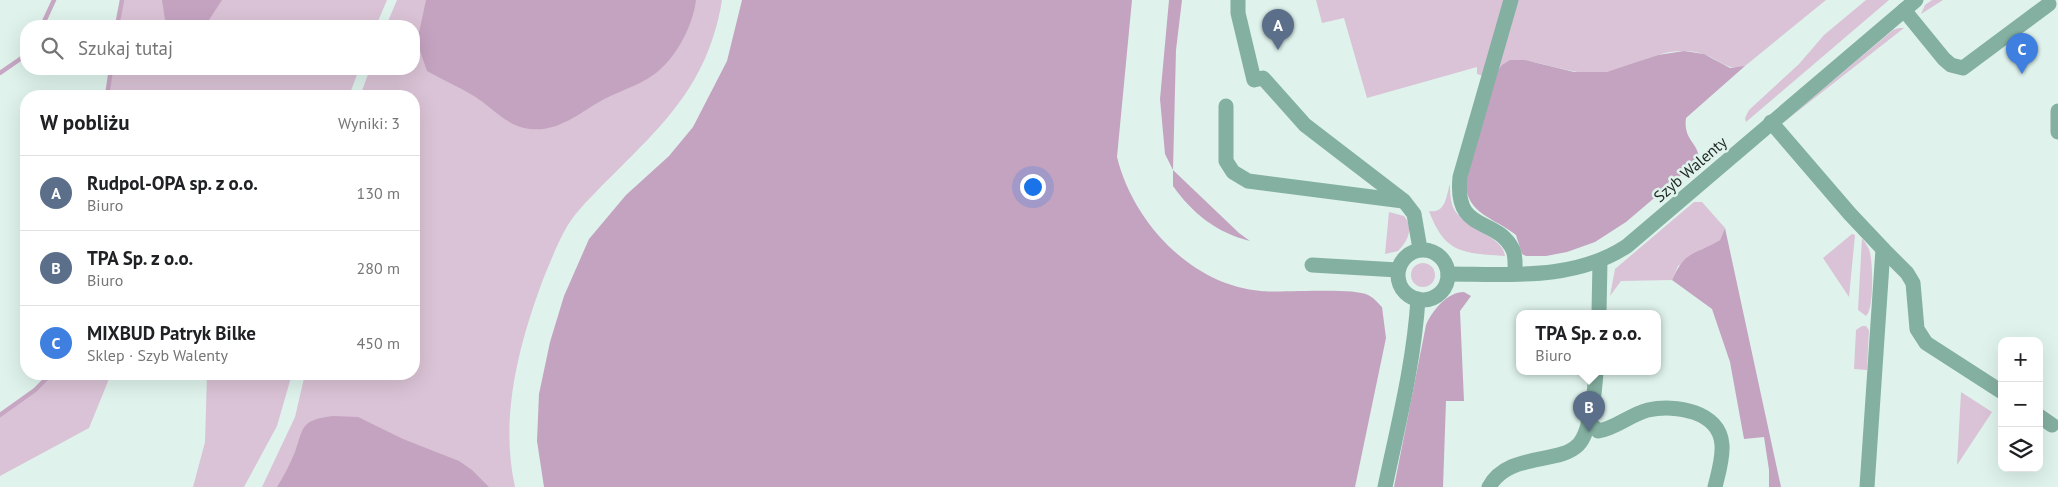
<!DOCTYPE html>
<html lang="pl">
<head>
<meta charset="utf-8">
<style>
	body { margin:0; font-family:"PT Sans",sans-serif; background:#f2f2f2; color:#202124 }
	.controls { position:absolute; right:15px; bottom:15px; display:grid; overflow:hidden; border-radius:10px; box-shadow:0 5px 20px #0002 }
	.controls button { width:45px; height:45px; display:grid; place-items:center; padding:0; border:0; border-bottom:1px solid #e0e0e0; background:#fff; color:#202124; font:25px sans-serif }
	.you { position:absolute; left:1032px; top:186px; width:18px; height:18px; margin:-12px; border:4px solid #fff; border-radius:50%; background:#1a73e8; box-shadow:0 0 0 8px #1a73e833 }
	.badge { display:grid; place-items:center; width:32px; height:32px; border-radius:50%; background:#942a8e; color:#fff; font-size:16px; font-weight:700 }
	.pin { position:absolute; translate:-50% -41px; filter:drop-shadow(0 1px 2px #0008) }
	.pin::after { content:''; position:absolute; top:26px; width:18px; height:15px; background:inherit; clip-path:polygon(0 0,100% 0,50% 100%) }
	.popup { position:absolute; left:1516px; top:310px; width:145px; height:65px; box-sizing:border-box; display:grid; place-content:center; border-radius:10px; background:#fff; filter:drop-shadow(0 1px 4px #0005); font-size:16px; white-space:nowrap; color:#757577 }
	.popup b { font-size:19px; color:#202124 }
	.popup::after { content:''; position:absolute; left:50%; top:100%; margin-left:-10px; border:10px solid transparent; border-top-color:#fff }
	.list { margin:0; padding:0; list-style:none }
	h2 { display:flex; justify-content:space-between; align-items:center; height:65px; margin:0; padding:0 20px; font-size:21px }
	h2 small { font-size:16px; font-weight:400; color:#757577 }
	.list li { display:grid; grid-template-columns:32px 1fr auto; gap:15px; align-items:center; box-sizing:border-box; height:75px; padding:0 20px; border-top:1px solid #e0e0e0 }
	.list b { display:block; font-size:19px; white-space:nowrap }
	.list p { margin:0; font-size:16px; white-space:nowrap; color:#757577 }
	.list em { font-size:16px; font-style:normal; color:#757577 }
	.icon { flex:none; width:28px; height:28px; fill:none; stroke:currentColor; stroke-width:2; stroke-linecap:round; stroke-linejoin:round }
	.map { position:relative; flex:none; width:2058px; height:487px; overflow:hidden }
	.search { position:absolute; background:#fff; box-shadow:0 5px 20px #0002; left:20px; top:20px; width:400px; height:55px; display:flex; align-items:center; gap:12px; box-sizing:border-box; padding:0 18px; border-radius:20px; color:#757577; font-size:19px }
	.panel { position:absolute; background:#fff; box-shadow:0 5px 20px #0002; left:20px; top:90px; width:400px; height:290px; border-radius:20px }
	.map>svg:first-child { display:block }
	.green { fill:#dac3d6 }
	.forest { fill:#c4a3c0 }
	.lines { fill:none; stroke-linecap:round; stroke-linejoin:round }
	.stream { stroke:#c7a7c3; stroke-width:4.5 }
	.minor { stroke:#84b0a1; stroke-width:15 }
	.labels { text-anchor:middle; stroke-width:5; stroke-linejoin:round; paint-order:stroke }
	.street-label { font-size:16px; fill:#1e2623; stroke:#dff3ec }
</style>
</head>
<body>
<div class="map">
<svg width="2058" height="487" viewBox="0 0 2058 487">
	<rect width="100%" height="100%" fill="#dff3ec"/>
	<!-- green -->
	<g class="green">
		<path d="M122,0H387L376,26H117Z"/>
		<path d="M397,0H722C706,100 643,140 580,209C564,226 555,251 546,272C520,339 499,415 515,487H262L295,417L305,374H414V96H360L370,69H414V26H386Z"/>
		<path d="M1316,0H1506L1483,76L1477,74V67L1367,98L1344,18L1322,23Z"/>
		<path d="M1518,0H1826L1745,66C1727,72 1719,59 1703,54C1698,52 1690,51 1684,51C1656,50 1634,68 1608,72C1573,78 1543,59 1510,60L1493,77Z"/>
		<path d="M1866,0H1889L1746,122L1745,118L1749,110L1799,64L1824,35Z"/>
		<path d="M1932,0H1943L1921,14L1925,5Z"/>
		<path d="M1899,28H1904L1784,122L1893,30Z"/>
		<path d="M111,69H359L349,96H107Z"/>
		<path d="M1450,184C1450,191 1450,199 1453,207C1462,229 1503,235 1505,256C1463,253 1445,254 1429,211C1446,214 1446,196 1450,184Z"/>
		<path d="M1694,202H1702L1725,228L1720,240L1678,266L1672,280L1621,281L1610,296L1615,269Z"/>
		<path d="M1389,212L1404,216C1414,228 1408,241 1398,251L1385,254Z"/>
		<path d="M1852,234L1855,235L1849,297L1823,258Z"/>
		<path d="M1862,238C1865,243 1869,247 1870,253C1873,264 1874,310 1866,316L1858,310Z"/>
		<circle cx="1423" cy="275" r="12"/>
		<path d="M1862,326H1866L1869,330L1867,370L1854,369L1856,330Z"/>
		<path d="M51,374H111L89,428L0,476V415L35,390Z"/>
		<path d="M207,374H292L277,426L244,487H193L205,442Z"/>
		<path d="M1961,392L1992,412L1957,465Z"/>
	</g>
	<!-- forest -->
	<g class="forest">
		<path d="M162,0H222L205,26H166Z"/>
		<path d="M426,0H696C693,27 673,65 647,79C632,88 614,93 599,102C577,115 557,132 530,129C506,126 493,108 474,96C459,87 443,80 427,71L417,42Z"/>
		<path d="M742,0H1132L1117,157C1133,222 1191,285 1261,291C1283,293 1353,287 1368,295C1373,297 1378,303 1382,307L1386,338L1355,487H544L537,441L539,394L550,342L564,296L589,239L626,195L669,156L693,127L727,61Z"/>
		<path d="M1169,0H1182L1176,50L1173,170L1239,233L1250,241C1217,233 1192,213 1173,186V170L1165,154L1160,99Z"/>
		<path d="M1684,51L1704,54L1730,68L1745,66L1686,118C1683,141 1699,142 1699,160L1626,222L1595,242L1567,252L1546,256H1526L1522,254L1516,235C1495,218 1466,214 1466,183L1493,77L1502,65L1510,60H1525L1574,72H1607L1658,55Z"/>
		<path d="M1725,228L1781,487H1769V470L1764,437L1744,439L1730,362L1712,309L1672,280C1686,249 1694,256 1720,240Z"/>
		<path d="M1464,292L1471,296L1460,311L1464,401H1446L1443,487H1394L1426,325C1432,311 1447,292 1464,292Z"/>
		<path d="M333,416L358,417L403,439L459,461L472,470L489,487H277C284,476 290,464 295,452C304,426 301,420 333,416Z"/>
	</g>
	<g class="lines">
		<!-- stream -->
		<g class="stream">
			<path d="M42,26L54,0"/>
			<path d="M117,26L122,0"/>
			<path d="M0,73L26,55"/>
			<path d="M107,96L111,69"/>
			<path d="M0,415L35,390L51,374"/>
		</g>
		<!-- minor -->
		<g class="minor">
			<path d="M1238,0V13L1254,80L1263,78L1305,125L1404,201L1414,214L1420,249"/>
			<path d="M1511,0L1460,177C1454,235 1496,215 1513,250C1516,257 1515,266 1515,274"/>
			<path d="M1904,10L1944,59L1951,65L1963,68L2049,4"/>
			<path d="M1226,106V161L1233,172L1248,181L1403,201"/>
			<path d="M2058,111V132"/>
			<path d="M1771,122L1850,214L1883,249L1867,487"/>
			<path d="M1883,249L1907,273L1913,283L1917,329L1926,343L2002,392"/>
			<circle cx="1423" cy="275" r="25"/>
			<path d="M1312,265L1398,270"/>
			<path d="M1448,274C1509,274 1574,281 1627,246L1916,0"/>
			<path d="M1599,313L1600,261"/>
			<path d="M2039,416L2052,425"/>
			<path d="M1588,421L1598,431C1615,429 1631,414 1648,410C1675,404 1720,411 1722,445C1723,459 1718,474 1715,487"/>
			<path d="M1385,487C1398,425 1414,363 1418,299"/>
			<path d="M1489,487C1508,452 1558,465 1578,445C1591,432 1595,389 1596,371"/>
		</g>
	</g>
	<g class="labels">
		<!-- street labels -->
		<g class="street-label">
			<text transform="translate(1690 169) rotate(-41)" y="6">Szyb Walenty</text>
		</g>
	</g>
</svg>
<div class="controls">
<button>+</button>
<button>−</button>
<button><svg class="icon" aria-label="layers" viewBox="0 0 24 24"><path d="M12 4l9 5-9 5-9-5zM3 14l9 5 9-5"/></svg></button>
</div>
<div class="you"></div>
<div class="pin badge" style="left:1278px;top:50px;background:#5c6f8a">A</div>
<div class="pin badge" style="left:1589px;top:432px;background:#5c6f8a">B</div>
<div class="popup"><b>TPA Sp. z o.o.</b>Biuro</div>
<div class="pin badge" style="left:2022px;top:74px;background:#3f7fe0">C</div>
<div class="search"><svg class="icon" aria-label="search" viewBox="0 0 24 24"><circle cx="10" cy="10" r="6"/><path d="M15 15l6 6"/></svg>Szukaj tutaj</div>
<section class="panel">
<h2>W pobliżu<small>Wyniki: 3</small></h2>
<ul class="list">
<li><span class="badge" style="background:#5c6f8a">A</span><div><b>Rudpol-OPA sp. z o.o.</b><p>Biuro</p></div><em>130 m</em></li>
<li><span class="badge" style="background:#5c6f8a">B</span><div><b>TPA Sp. z o.o.</b><p>Biuro</p></div><em>280 m</em></li>
<li><span class="badge" style="background:#3f7fe0">C</span><div><b>MIXBUD Patryk Bilke</b><p>Sklep · Szyb Walenty</p></div><em>450 m</em></li>
</ul>
</section>
</div>
</body>
</html>
